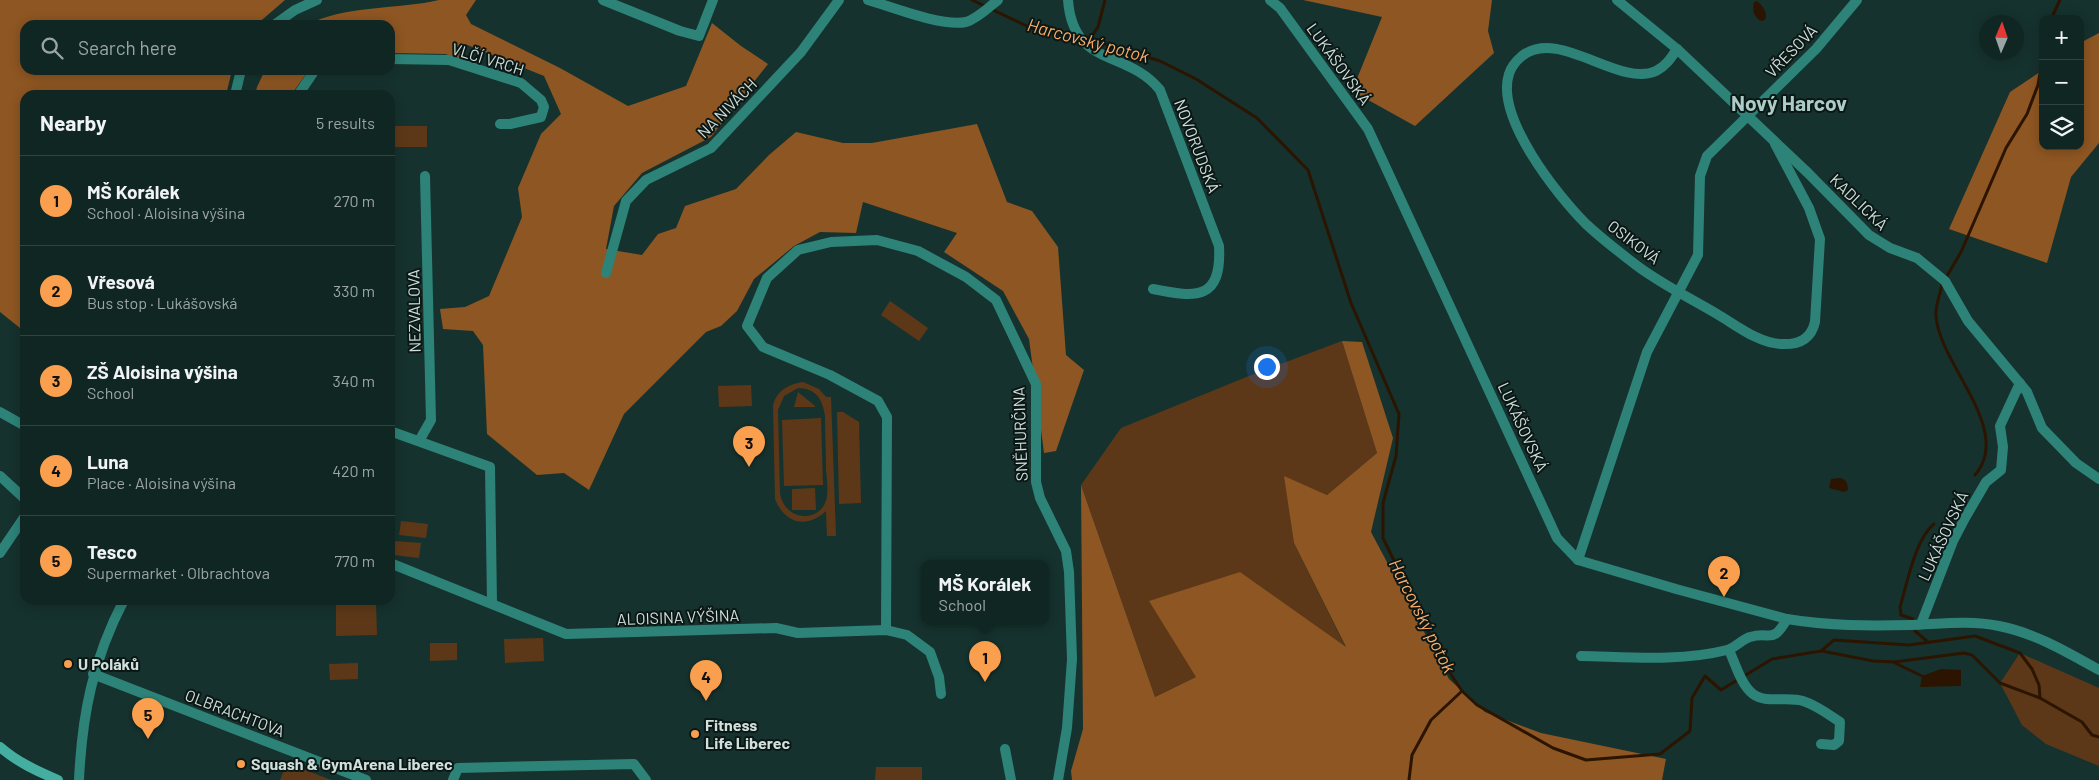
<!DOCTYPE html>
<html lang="en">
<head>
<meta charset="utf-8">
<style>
	body { margin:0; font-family:Barlow,sans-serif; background:#192e2a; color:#f1f3f6 }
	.controls { position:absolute; right:15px; top:15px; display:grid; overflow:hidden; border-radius:10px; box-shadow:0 2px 12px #0003 }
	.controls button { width:45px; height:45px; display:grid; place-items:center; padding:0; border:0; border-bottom:1px solid #304340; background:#102622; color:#f1f3f6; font:25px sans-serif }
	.compass { position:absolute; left:1979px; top:15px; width:45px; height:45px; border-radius:50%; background:#102622; box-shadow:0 2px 12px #0003; rotate:2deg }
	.you { position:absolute; left:1266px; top:366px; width:18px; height:18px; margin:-12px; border:4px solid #fff; border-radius:50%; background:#1a73e8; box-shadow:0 0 0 8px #1a73e833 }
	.badge { display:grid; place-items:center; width:32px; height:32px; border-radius:50%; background:#fa9f4e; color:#111; font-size:16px; font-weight:700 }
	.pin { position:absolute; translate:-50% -41px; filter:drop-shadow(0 1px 2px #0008) }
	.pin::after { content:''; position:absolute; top:26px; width:18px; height:15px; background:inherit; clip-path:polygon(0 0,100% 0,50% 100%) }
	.popup { position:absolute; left:921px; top:560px; width:128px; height:65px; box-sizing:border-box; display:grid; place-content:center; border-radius:10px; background:#102622; filter:drop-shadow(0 1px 4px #0005); font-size:16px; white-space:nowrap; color:#9ca5a5 }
	.popup b { font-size:19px; color:#f1f3f6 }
	.popup::after { content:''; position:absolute; left:50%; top:100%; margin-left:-10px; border:10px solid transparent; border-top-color:#102622 }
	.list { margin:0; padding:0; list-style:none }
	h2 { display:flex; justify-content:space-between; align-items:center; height:65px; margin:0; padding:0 20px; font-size:21px }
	h2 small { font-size:16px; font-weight:400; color:#9ca5a5 }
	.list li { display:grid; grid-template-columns:32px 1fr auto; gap:15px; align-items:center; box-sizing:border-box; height:90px; padding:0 20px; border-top:1px solid #304340 }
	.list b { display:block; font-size:19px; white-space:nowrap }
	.list p { margin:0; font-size:16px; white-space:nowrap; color:#9ca5a5 }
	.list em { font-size:16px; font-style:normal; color:#9ca5a5 }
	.icon { flex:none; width:28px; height:28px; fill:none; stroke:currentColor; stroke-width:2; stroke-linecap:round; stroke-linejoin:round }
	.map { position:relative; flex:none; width:2099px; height:780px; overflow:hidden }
	.search { position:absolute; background:#102622; box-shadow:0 2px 12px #0003; left:20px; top:20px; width:375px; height:55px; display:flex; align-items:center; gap:12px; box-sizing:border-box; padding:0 18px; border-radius:15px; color:#9ca5a5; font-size:19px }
	.panel { position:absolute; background:#102622; box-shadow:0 2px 12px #0003; left:20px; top:90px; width:375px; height:515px; border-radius:15px }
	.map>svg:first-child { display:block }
	.green { fill:#5d3818; fill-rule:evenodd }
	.forest { fill:#8e5622 }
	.water { fill:#2b1501 }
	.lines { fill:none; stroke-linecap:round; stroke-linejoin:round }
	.stream { stroke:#2b1501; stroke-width:3 }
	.street { stroke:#2d8378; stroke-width:10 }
	.secondary { stroke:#44afa1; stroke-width:10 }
	.poi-dot { fill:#fa9f4e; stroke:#0b1715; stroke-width:2 }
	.labels { text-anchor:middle; stroke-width:4; stroke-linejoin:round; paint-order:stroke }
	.street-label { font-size:16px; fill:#d0e0dd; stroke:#0b1715 }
	.poi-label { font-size:16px; font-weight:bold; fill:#d0e0dd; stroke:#0b1715; text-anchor:start }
	.water-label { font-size:18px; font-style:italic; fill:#faac6a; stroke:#0b1715 }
	.district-label { font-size:21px; font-weight:bold; fill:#adccc7; stroke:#0b1715 }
</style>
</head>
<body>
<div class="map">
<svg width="2099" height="780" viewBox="0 0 2099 780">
	<rect width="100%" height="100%" fill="#16322e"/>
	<!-- green -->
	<g class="green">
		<rect x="390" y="126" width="37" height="21"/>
		<path d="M890,301L928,328L919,341L881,315Z"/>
		<path d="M1342,341L1377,453L1327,495L1285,477L1294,543L1346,648L1196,677L1155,697L1081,485L1121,428L1249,376Z"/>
		<path d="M803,382L819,389L826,397H831L836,536H827L826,511C807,529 785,524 775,499L773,405C777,391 788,384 803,382ZM798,388C816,388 823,400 825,416C825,434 826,452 826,470C827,479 828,488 827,497C821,525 784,521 780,493L778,410L784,396Z"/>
		<path d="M751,385L752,406L719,407L718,386Z"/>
		<path d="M798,392L815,406V407H794Z"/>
		<path d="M837,412H843L859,422L861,503L839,504Z"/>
		<path d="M821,418L823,485L784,486L782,420Z"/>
		<path d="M815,488L816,510H792V489Z"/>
		<path d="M401,521L428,524L426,538L399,535Z"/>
		<path d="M394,541L421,543L419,558L393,555Z"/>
		<path d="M376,603L377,635L336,636V604Z"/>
		<path d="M543,638L544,661L505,663L504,639Z"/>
		<path d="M430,643H457V660L430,661Z"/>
		<path d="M2020,653L2099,688V766L2046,744L2022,725L2000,683Z"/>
		<path d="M358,663V679L330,680L329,664Z"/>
		<path d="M287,763L331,780H280Z"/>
		<path d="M876,767H922V780H875Z"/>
	</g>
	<!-- forest -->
	<g class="forest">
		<path d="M0,0H285L256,25H25V70H232L226,95H25V332L0,312Z"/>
		<path d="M439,0H476L466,15L471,24L560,68L628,106L686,86L712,23L741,46L768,64L711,137L642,173L614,206L606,249L642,255L658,234L676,228L685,206L736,189L769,155L796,132L843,143H872L977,124L1007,202L1032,211L1058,247L1066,355L1084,370L1056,451L1044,453L1029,339L1003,291L944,252L957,233L863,202L856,233L820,232L794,246L754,279L737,311L721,326L706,332L624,414L589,490L564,473L537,475L487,434L483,345L473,331L443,329L440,309L465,307L489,296L522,217L518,188L541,134L561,114L544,76L465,44L459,58L445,54L390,53V25H308C339,6 402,9 439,0Z"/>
		<path d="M1303,0H1492L1488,31L1494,53L1415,126L1352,91L1382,17Z"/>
		<path d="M2099,33V143L2071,177L2047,263L1949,229L2010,92L2043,70V146H2080V43Z"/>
		<path d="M265,70H309L291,95H255L257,87Z"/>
		<path d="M1342,341L1362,342L1393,438L1371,532L1449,679L1485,712L1541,733L1666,759L1662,780H1072L1071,771L1083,729L1081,485L1155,697L1196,677L1149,601L1240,572L1346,647L1294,543L1284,476L1327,495L1377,453Z"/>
	</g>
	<!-- water -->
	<g class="water">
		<path d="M1757,1C1763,6 1768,13 1765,20L1761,21C1754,17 1752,11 1754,2Z"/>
		<path d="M1838,478C1845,478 1848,482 1848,490L1844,492L1829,488L1831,479Z"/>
		<path d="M1941,669L1961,670V686L1920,687L1922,676Z"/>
	</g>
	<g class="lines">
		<!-- stream -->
		<g class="stream">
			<path d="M972,0L1035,30L1077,37"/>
			<path d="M2051,19L2060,0"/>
			<path d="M1085,38L1160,61L1196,79L1257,118L1308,170L1351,303L1399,414L1396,456L1383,503V538L1444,664L1462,691L1477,705L1553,748L1586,760L1660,754L1690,731L1692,698L1705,676L1721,690L1772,659L1821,651L1834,640L1909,645L1975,636L2020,653L2032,669L2039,685L2040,698L2082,722L2092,735L2099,737"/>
			<path d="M1090,39L1098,27L1105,0"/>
			<path d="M1947,276L1961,252L2006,148L2027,114L2038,85L2043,56"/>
			<path d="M1942,285C1940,295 1935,306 1936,316C1939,364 2014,430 1975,475"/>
			<path d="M1913,619L1901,615L1900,607C1907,584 1915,539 1934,524"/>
			<path d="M1915,631L1928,642"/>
			<path d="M1822,651L1873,661L1894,662L1964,653L1972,655L2000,683L2040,698"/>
			<path d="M1895,663L1922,676"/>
			<path d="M1409,780L1412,755L1431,720L1462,691"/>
		</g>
		<!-- street -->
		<g class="street">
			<path d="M603,0L680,31L699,36L713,0"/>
			<path d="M868,0C892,7 942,27 966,22C977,19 989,7 998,0"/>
			<path d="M1068,0C1073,68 1127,49 1160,90L1219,246C1222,300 1197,298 1153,289"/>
			<path d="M1270,0L1280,8L1368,129L1557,538L1578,560L1676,589L1787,619C1829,626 1869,626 1911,625C1940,624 1970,620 1999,626C2035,633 2067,652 2099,670"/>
			<path d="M1617,0L1677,49L1808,173L1869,235L1890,248L1917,258L1945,281L1968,321L2027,392L2042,428L2076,463L2099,479"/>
			<path d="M274,25L295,10L317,0"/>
			<path d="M1677,49C1671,58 1666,66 1656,71C1619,88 1559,27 1522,56C1516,61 1511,67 1509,74C1495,117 1557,195 1586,224C1601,238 1619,252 1636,265C1661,284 1690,298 1717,314C1736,325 1758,343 1781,344C1799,345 1811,339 1815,322L1820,239L1809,208L1775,144"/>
			<path d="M390,59L449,60L521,83L541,100L544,107L541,117L510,124H500"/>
			<path d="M235,95L241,70"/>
			<path d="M298,95L315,70"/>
			<path d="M606,273L626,201L646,180L711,148L801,52L839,0"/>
			<path d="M0,412L25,426"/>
			<path d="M390,431L490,467L492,603"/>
			<path d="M419,441L431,420L425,176"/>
			<path d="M0,476L25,499"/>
			<path d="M0,553L25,516"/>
			<path d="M1578,560L1647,352L1698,255L1700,176L1707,156L1816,49L1857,0"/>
			<path d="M390,563L566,634L776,628L798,633L886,630L907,635L930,652L939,677L941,694"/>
			<path d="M1921,624L1953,541L1965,518L1986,482L2001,470L2003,447L2000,426L2020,383"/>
			<path d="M886,630L887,417L878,401L830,375L763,347L747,326L767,278L798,250L831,242L877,240L918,251L966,277L996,300L1036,384V482L1040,498L1066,551L1069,572L1072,659L1067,728L1058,780"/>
			<path d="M1729,650C1735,663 1741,685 1753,694C1766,704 1788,696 1803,701C1816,705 1828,714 1840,722L1839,741L1834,745L1821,744"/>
			<path d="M1581,656C1629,657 1679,662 1727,650C1735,648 1741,640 1750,637C1771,631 1772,645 1787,619"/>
			<path d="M93,674L366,780"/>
			<path d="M1005,749L1011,780"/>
			<path d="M79,780C82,715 93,659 124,600"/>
			<path d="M453,780L458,768L634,764L646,780"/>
		</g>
		<!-- secondary -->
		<path class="secondary" d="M0,747C17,762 37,771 58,780"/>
	</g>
	<!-- markers -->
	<g class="poi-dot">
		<circle cx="68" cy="664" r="5"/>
		<circle cx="695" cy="734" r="5"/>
		<circle cx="241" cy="764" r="5"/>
	</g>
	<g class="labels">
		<!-- street labels -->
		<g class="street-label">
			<text transform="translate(1791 51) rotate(-46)" y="6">VŘESOVÁ</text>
			<text transform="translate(488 59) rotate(17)" y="6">VLČÍ VRCH</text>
			<text transform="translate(1339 64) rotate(54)" y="6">LUKÁŠOVSKÁ</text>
			<text transform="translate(727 108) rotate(-45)" y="6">NA NIVÁCH</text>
			<text transform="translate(1197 146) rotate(69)" y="6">NOVORUDSKÁ</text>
			<text transform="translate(1859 202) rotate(44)" y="6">KADLICKÁ</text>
			<text transform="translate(1634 242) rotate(37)" y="6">OSIKOVÁ</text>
			<text transform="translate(414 311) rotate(-91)" y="6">NEZVALOVA</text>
			<text transform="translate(1523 427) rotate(65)" y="6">LUKÁŠOVSKÁ</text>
			<text transform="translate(1020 434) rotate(-92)" y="6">SNĚHURČINA</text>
			<text transform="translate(1943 536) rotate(-65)" y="6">LUKÁŠOVSKÁ</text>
			<text transform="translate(678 617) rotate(-2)" y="6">ALOISINA VÝŠINA</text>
			<text transform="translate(235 713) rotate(21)" y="6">OLBRACHTOVA</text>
		</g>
		<!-- poi labels -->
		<g class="poi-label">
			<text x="78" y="670">U Poláků</text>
			<text x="705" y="731">Fitness<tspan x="705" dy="18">Life Liberec</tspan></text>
			<text x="251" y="770">Squash &amp; GymArena Liberec</text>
		</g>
		<!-- water labels -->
		<g class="water-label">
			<text transform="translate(1088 41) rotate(15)" y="6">Harcovský potok</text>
			<text transform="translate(1422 616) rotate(63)" y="6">Harcovský potok</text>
		</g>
		<!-- district labels -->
		<g class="district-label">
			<text x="1789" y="111">Nový Harcov</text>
		</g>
	</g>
</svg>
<div class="controls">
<button>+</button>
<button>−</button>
<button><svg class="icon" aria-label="layers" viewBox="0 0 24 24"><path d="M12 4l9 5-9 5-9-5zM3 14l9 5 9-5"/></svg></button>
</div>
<svg class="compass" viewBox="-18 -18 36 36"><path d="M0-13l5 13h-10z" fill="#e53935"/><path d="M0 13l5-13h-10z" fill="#9ca5a5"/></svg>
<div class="you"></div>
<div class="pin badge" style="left:985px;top:682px">1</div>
<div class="popup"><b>MŠ Korálek</b>School</div>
<div class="pin badge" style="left:1724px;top:597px">2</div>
<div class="pin badge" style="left:749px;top:467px">3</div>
<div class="pin badge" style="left:706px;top:701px">4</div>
<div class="pin badge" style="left:148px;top:739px">5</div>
<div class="search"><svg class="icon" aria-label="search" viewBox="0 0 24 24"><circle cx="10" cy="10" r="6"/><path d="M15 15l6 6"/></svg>Search here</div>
<section class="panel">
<h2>Nearby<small>5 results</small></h2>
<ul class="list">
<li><span class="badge">1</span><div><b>MŠ Korálek</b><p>School · Aloisina výšina</p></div><em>270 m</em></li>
<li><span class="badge">2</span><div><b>Vřesová</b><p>Bus stop · Lukášovská</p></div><em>330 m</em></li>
<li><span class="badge">3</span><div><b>ZŠ Aloisina výšina</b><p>School</p></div><em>340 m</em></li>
<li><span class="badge">4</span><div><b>Luna</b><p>Place · Aloisina výšina</p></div><em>420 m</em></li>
<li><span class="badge">5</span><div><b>Tesco</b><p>Supermarket · Olbrachtova</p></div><em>770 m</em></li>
</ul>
</section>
</div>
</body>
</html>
